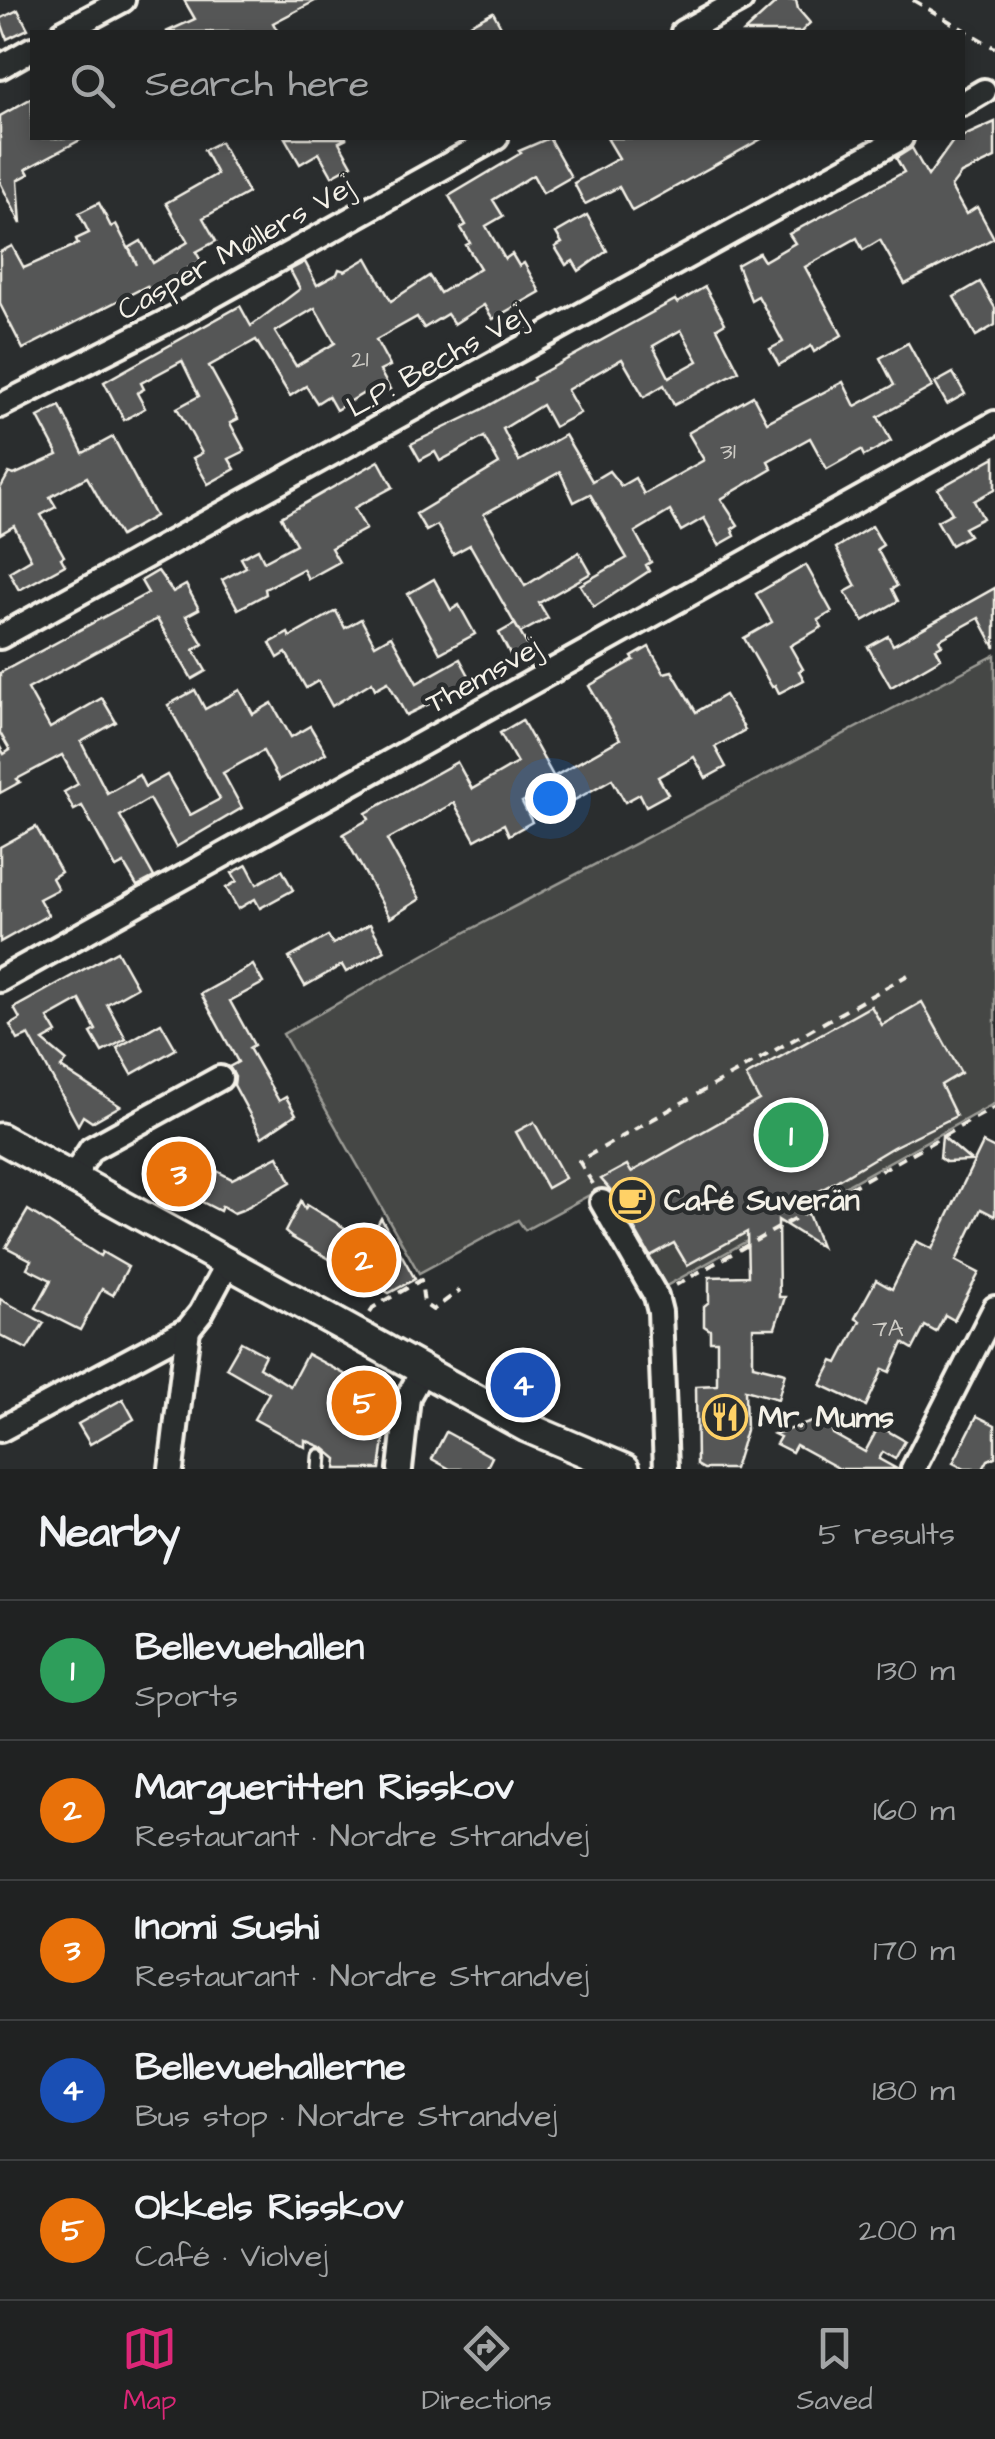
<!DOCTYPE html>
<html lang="en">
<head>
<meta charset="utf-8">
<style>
	body { margin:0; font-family:"Architects Daughter",sans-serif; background:#282a2a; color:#f1f3f6 }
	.you { position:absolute; left:550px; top:798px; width:35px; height:35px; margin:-25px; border:8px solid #fff; border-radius:50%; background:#1a73e8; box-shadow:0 0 0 15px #1a73e833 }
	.badge { display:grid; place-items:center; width:65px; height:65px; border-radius:50%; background:#db2777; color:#fff; font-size:32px; font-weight:700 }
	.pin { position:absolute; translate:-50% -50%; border:5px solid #fff; box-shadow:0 2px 10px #0006 }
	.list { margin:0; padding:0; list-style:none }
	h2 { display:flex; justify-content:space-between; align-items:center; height:130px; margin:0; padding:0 40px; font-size:42px }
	h2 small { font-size:32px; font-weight:400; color:#a2a4a5 }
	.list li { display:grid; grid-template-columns:65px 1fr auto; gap:30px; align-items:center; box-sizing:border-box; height:140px; padding:0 40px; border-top:2px solid #3d3f40 }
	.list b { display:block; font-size:38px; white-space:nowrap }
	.list p { margin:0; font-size:32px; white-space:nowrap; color:#a2a4a5 }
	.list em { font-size:32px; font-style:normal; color:#a2a4a5 }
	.icon { flex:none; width:55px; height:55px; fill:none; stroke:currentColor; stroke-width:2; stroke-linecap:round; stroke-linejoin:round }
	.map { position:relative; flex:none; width:995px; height:1469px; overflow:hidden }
	.search { position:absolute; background:#202222; box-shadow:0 5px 15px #0003; left:30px; right:30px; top:30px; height:110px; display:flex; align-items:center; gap:25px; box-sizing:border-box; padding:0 35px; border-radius:0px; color:#a2a4a5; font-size:38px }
	.sheet { height:830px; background:#202222 }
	nav { display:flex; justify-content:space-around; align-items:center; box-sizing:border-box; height:140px; border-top:2px solid #3d3f40; background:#202222; font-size:28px; color:#a2a4a5 }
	nav a { display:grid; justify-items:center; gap:5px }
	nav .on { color:#db2777 }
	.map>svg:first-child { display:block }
	.green { fill:#444645; stroke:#9c9c96; stroke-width:2.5 }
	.building { fill:#555756; stroke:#f4f1e8; stroke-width:2.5; fill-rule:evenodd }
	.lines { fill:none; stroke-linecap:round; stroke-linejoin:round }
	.service-casing { stroke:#f4f1e8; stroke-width:19 }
	.minor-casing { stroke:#f4f1e8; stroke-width:30 }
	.tertiary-casing { stroke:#f4f1e8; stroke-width:35 }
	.path { stroke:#f4f1e8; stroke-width:4; stroke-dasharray:10 8; stroke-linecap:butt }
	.service { stroke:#2a2d2e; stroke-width:11 }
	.minor { stroke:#2a2d2e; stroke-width:22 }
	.tertiary { stroke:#2a2d2e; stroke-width:28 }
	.labels { text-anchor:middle; stroke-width:9; stroke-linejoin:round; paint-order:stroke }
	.number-label { font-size:25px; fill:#cccac4 }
	.street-label { font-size:30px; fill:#f4f1e8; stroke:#2a2d2e }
	.poi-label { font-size:30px; font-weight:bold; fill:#f4f1e8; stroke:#2a2d2e; text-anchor:start }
</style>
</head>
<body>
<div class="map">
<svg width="995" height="1469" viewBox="0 0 995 1469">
	<rect width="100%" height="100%" fill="#2a2d2e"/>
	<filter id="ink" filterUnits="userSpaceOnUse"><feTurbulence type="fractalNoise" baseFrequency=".01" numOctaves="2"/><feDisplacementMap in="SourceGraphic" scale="20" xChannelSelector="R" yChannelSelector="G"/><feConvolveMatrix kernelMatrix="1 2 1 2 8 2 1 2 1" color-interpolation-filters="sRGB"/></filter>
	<g filter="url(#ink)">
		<!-- green -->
		<path class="green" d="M995,655V1103L657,1291L597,1191L525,1230L518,1220L419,1273L283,1034L445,943Z"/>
		<!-- building -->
		<g class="building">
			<path d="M184,0H317L273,23L278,32H166L195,19Z"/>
			<path d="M779,0H796L798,9L810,23L801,32H744Z"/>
			<path d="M18,10L28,29L7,39L0,19Z"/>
			<path d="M493,12L504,32H455Z"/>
			<path d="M32,98V138H84L26,169L29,174L18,180L21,224L0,182V116Z"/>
			<path d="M995,122V158L961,174L951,187L966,214L977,207L994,238L905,284L880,240L863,250L857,238L805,267L842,335L814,352L811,346L779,365L770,349L783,342L758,296L751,300L737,265L759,253L764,261L795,243L789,234L904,172L896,158L912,148L928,176L953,141Z"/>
			<path d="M285,138H347L339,142L352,165L332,176L319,153L300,164Z"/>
			<path d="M549,138L571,177L543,193L533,175L493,200L503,216L486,226L505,259L512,254L519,266L524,263L540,292L493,319L484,305L454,324L447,314L424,328L417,317L376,340L390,366L380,371L390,389L369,401L364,393L336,410L328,396L317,403L306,386L290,396L256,340L209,366L238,419L230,423L245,451L229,459L235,469L208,484L193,458L202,453L177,408L199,396L182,361L141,383L144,389L137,393L145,408L124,420L104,382L240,306L251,326L300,289L290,270L305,262L317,285L337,274L339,269L345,271L367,258L391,301L429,276L440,293L480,268L466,245L470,243L461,228L466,225L449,196L521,153L519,151ZM315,308L335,343L296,366L275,332Z"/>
			<path d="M607,138H763L632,211L619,187L585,204L574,183L619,158Z"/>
			<path d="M220,142L248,193L203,218L216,241L196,252L201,261L164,282L168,290L152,296L147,286L23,349L0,304V252L12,246L24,268L78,244L76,239L89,233L79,213L99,203L111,227L116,224L137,265L129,248L141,241L153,263L188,242L166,203L217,174L204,150Z"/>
			<path d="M587,215L607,251L579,271L573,261L566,265L555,247L562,243L556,233Z"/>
			<path d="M980,282L995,308V325L976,336L954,297Z"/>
			<path d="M705,287L725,323L717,328L739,371L674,405L664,385L644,397L622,359L567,390L580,413L554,427L542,405L503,429L519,461L565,435L592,481L609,471L621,486L635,478L644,494L704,460L688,433L753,396L767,422L843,382L855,406L894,385L880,358L908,343L932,387L878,417L891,441L864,456L861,450L827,469L810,438L768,461L772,469L721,499L738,525L732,529L735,536L719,545L704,518L681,531L670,511L635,532L651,562L646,565L649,571L594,607L580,585L627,558L590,494L574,502L560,472L484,514L525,586L579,552L591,573L539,603L548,618L520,633L470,545L453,554L437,525L426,531L416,514L499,464L484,437L440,461L435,452L420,460L411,444L483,409L534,380L533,378L675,300L677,303ZM681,330L698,361L669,377L653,346Z"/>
			<path d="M953,373L965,394L947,404L935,383Z"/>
			<path d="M60,406L83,453L113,437L155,516L120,536L87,477L50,497L56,507L41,515L64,556L61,558L65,565L19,590L9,572L31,559L14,526L0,534V489L9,473L14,475L58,455L38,417Z"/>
			<path d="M995,457V489L974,501L983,518L964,528L969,535L951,545L937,521L952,513L938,489Z"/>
			<path d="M379,461L393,487L354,508L366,529L331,548L339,562L308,579L303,569L265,589L266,594L238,609L222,580L246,567L241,558L258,549L264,561L296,544L281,517Z"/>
			<path d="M872,526L883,545L877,549L897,586L892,589L898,601L863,621L845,592L856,586L836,548Z"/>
			<path d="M806,565L832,612L818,620L822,627L790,646L803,669L799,671L804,680L779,693L775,685L772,687L744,638L772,622L756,594Z"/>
			<path d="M158,571L173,592L186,585L199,609L186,616L203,644L194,650L206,671L192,679L157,619L28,689L50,728L102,698L116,722L81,742L107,793L139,775L145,787L167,775L190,815L220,799L168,705L195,690L205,709L240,690L253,714L272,703L291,737L310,726L326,753L279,780L263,751L223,773L242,808L176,847L149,799L120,816L154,877L137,886L124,864L116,868L82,806L74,810L64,792L78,784L62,755L17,779L20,782L0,793V747L4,754L10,750L0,733V673L148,593L141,581Z"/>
			<path d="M434,579L451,610L459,605L475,634L440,653L408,594Z"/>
			<path d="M995,588V648L979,618L939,640L942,645L936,648L941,658L891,687L868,647L888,636L893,645Z"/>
			<path d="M336,611L345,628L361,619L375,645L391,636L417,683L460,659L473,683L406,715L388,682L375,689L372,682L332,706L318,681L306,688L286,653L278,658L270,643L288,633L290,637Z"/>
			<path d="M515,624L529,648L512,658L499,633Z"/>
			<path d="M649,647L664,673L672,671L696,712L725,695L745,730L715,747L726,767L706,778L694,757L658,777L668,794L646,806L640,794L625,802L612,779L571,802L555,776L620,739L589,686L634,660L632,657Z"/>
			<path d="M522,720L557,783L522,802L532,822L509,835L504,824L475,840L454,803L387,840L420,899L390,918L343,834L369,819L366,813L457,762L472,789L517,763L500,733Z"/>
			<path d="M36,827L61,872L52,878L58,889L39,899L48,915L0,942V847Z"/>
			<path d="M247,865L257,884L282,870L293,890L260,908L255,899L238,909L226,888L237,881L232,873Z"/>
			<path d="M370,924L385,951L346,972L342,965L305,986L289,958L328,936L333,944Z"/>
			<path d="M117,951L137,987L107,1004L126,1039L102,1052L91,1033L96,1030L80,1000L48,1018L57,1033L43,1041L67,1061L61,1068L120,1106L92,1122L83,1116L78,1125L29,1035L18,1040L10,1025L20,1019L14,1008Z"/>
			<path d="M253,965L263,983L230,1001L254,1045L249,1048L279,1101L286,1097L296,1114L262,1137L234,1085L235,1077L229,1067L238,1062L201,994Z"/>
			<path d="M922,1002L961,1073L941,1085L956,1116L893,1147L803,1201L821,1247L778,1220L779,1297H785L775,1328H753V1365L785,1373L778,1399L745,1390L746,1430L734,1469H704L697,1465L696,1386L717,1385V1341H710V1330L704,1326V1306L709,1302V1277L748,1276L747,1232L687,1265L674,1243L650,1256L615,1195L601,1179L627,1165L631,1172L759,1100L746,1076L871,1006L882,1025Z"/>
			<path d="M161,1023L176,1049L132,1074L117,1048Z"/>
			<path d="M534,1122L565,1178L547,1188L516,1132Z"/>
			<path d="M942,1136L971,1161L946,1162L940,1158Z"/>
			<path d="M983,1143L995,1149V1216L981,1209L956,1261L979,1273L954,1320L945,1315L936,1332L925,1326L913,1349L903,1343L890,1372L883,1369L866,1406L821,1385L833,1361L838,1363L860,1321L855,1318L876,1280L892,1289L916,1241L932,1249Z"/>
			<path d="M178,1150L232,1179L278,1156L291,1182L242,1210L234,1213L222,1206L220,1211L163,1182Z"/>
			<path d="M301,1201L305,1209L307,1205L368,1242L381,1218L415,1279L389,1293L291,1237L285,1232Z"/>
			<path d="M28,1210L100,1256L102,1252L128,1267L113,1295L102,1289L80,1330L36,1308L51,1280L27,1268L31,1260L6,1247Z"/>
			<path d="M0,1299L44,1323L27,1349L0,1335Z"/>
			<path d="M241,1342L265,1355L259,1367L290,1386L307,1354L359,1382L386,1426L380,1469H336L337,1459L324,1448L305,1440V1447L254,1419L269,1393L226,1368Z"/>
			<path d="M123,1399L134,1419L90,1444L78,1424Z"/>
			<path d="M977,1416L995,1425V1457L988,1460L983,1469H965L953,1463Z"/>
			<path d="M828,1417L833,1434L865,1452L879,1426L905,1441L895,1459L883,1452L879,1459L897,1469H840L796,1445L792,1452L776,1444L780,1437L774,1434Z"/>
			<path d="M446,1432L492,1457L486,1469H450L432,1459Z"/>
		</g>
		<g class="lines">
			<defs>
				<path id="service" d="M319,1469L320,1456"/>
				<g id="minor">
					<path d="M63,32L123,0"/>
					<path d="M683,32L741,0"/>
					<path d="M0,67L32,49"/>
					<path d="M962,104L984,91"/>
					<path d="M0,406L181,314L496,138"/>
					<path d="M0,637L901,138"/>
					<path d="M0,980L995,423"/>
					<path d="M73,1177L91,1149L220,1078"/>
					<path d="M602,1202L656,1296L660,1312L666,1469"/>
					<path d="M0,1430L188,1329L201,1313L228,1263"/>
					<path d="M171,1469L188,1329"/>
					<path d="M400,1469L408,1397L423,1370"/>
					<path d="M913,1469L995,1308"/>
				</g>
				<path id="tertiary" d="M0,1138L526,1427L625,1469"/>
			</defs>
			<!-- service casing -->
			<use href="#service" class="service-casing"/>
			<!-- minor casing -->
			<use href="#minor" class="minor-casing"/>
			<!-- tertiary casing -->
			<use href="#tertiary" class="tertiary-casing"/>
			<!-- path -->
			<g class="path">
				<path d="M913,0L995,48"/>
				<path d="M593,1184L579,1161L908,975"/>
				<path d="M676,1285L995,1107"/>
				<path d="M370,1313L374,1307L421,1280L424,1304L433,1310L460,1290"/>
			</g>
			<!-- service -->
			<use href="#service" class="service"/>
			<!-- minor -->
			<use href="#minor" class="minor"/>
			<!-- tertiary -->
			<use href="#tertiary" class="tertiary"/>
		</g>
	</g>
	<!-- icons -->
	<defs>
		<symbol id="cafe-ring" viewBox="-11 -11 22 22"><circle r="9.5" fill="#2a2d2e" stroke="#ffd166" stroke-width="1.5"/><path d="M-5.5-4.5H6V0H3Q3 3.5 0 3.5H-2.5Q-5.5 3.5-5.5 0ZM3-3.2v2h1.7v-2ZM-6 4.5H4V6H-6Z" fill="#ffd166"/></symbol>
		<symbol id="restaurant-ring" viewBox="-11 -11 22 22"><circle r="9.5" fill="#2a2d2e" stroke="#ffd166" stroke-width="1.5"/><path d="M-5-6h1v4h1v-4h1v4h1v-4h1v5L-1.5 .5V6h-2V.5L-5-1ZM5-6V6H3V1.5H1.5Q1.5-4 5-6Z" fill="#ffd166"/></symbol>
	</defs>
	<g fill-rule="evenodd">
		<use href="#cafe-ring" x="607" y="1175" width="50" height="50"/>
		<use href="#restaurant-ring" x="700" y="1392" width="50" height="50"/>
	</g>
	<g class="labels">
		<!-- number labels -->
		<g class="number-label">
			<text x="360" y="367">21</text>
			<text x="728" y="459">31</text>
			<text x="888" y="1336">7A</text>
		</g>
		<!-- street labels -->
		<g class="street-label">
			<text transform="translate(235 248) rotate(-29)" y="10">Casper Møllers Vej</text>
			<text transform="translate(436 361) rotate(-29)" y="10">L.P. Bechs Vej</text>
			<text transform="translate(483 675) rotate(-29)" y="10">Themsvej</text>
		</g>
		<!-- poi labels -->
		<g class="poi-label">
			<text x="664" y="1210">Café Suverän</text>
			<text x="758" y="1427">Mr. Mums</text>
		</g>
	</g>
</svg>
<div class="you"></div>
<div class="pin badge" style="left:791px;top:1135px;background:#2e9e5b">1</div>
<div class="pin badge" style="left:364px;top:1260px;background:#e8710a">2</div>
<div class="pin badge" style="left:179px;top:1174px;background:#e8710a">3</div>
<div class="pin badge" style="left:523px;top:1385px;background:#1a4fb4">4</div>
<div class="pin badge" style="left:364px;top:1403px;background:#e8710a">5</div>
<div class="search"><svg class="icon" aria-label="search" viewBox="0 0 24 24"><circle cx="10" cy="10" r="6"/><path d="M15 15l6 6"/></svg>Search here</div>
</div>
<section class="sheet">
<h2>Nearby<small>5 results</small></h2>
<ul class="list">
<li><span class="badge" style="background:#2e9e5b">1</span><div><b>Bellevuehallen</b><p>Sports</p></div><em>130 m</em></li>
<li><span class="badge" style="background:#e8710a">2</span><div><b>Margueritten Risskov</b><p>Restaurant · Nordre Strandvej</p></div><em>160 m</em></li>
<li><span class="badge" style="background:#e8710a">3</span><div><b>Inomi Sushi</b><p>Restaurant · Nordre Strandvej</p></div><em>170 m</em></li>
<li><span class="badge" style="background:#1a4fb4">4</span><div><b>Bellevuehallerne</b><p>Bus stop · Nordre Strandvej</p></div><em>180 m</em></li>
<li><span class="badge" style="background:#e8710a">5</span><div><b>Okkels Risskov</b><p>Café · Violvej</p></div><em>200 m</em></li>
</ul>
</section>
<nav>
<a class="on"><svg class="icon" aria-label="map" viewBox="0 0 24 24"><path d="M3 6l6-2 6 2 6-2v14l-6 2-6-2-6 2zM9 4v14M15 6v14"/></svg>Map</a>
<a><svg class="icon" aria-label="directions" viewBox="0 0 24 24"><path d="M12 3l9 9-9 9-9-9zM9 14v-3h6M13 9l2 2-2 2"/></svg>Directions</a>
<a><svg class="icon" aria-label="saved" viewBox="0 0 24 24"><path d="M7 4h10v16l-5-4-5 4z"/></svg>Saved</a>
</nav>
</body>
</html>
